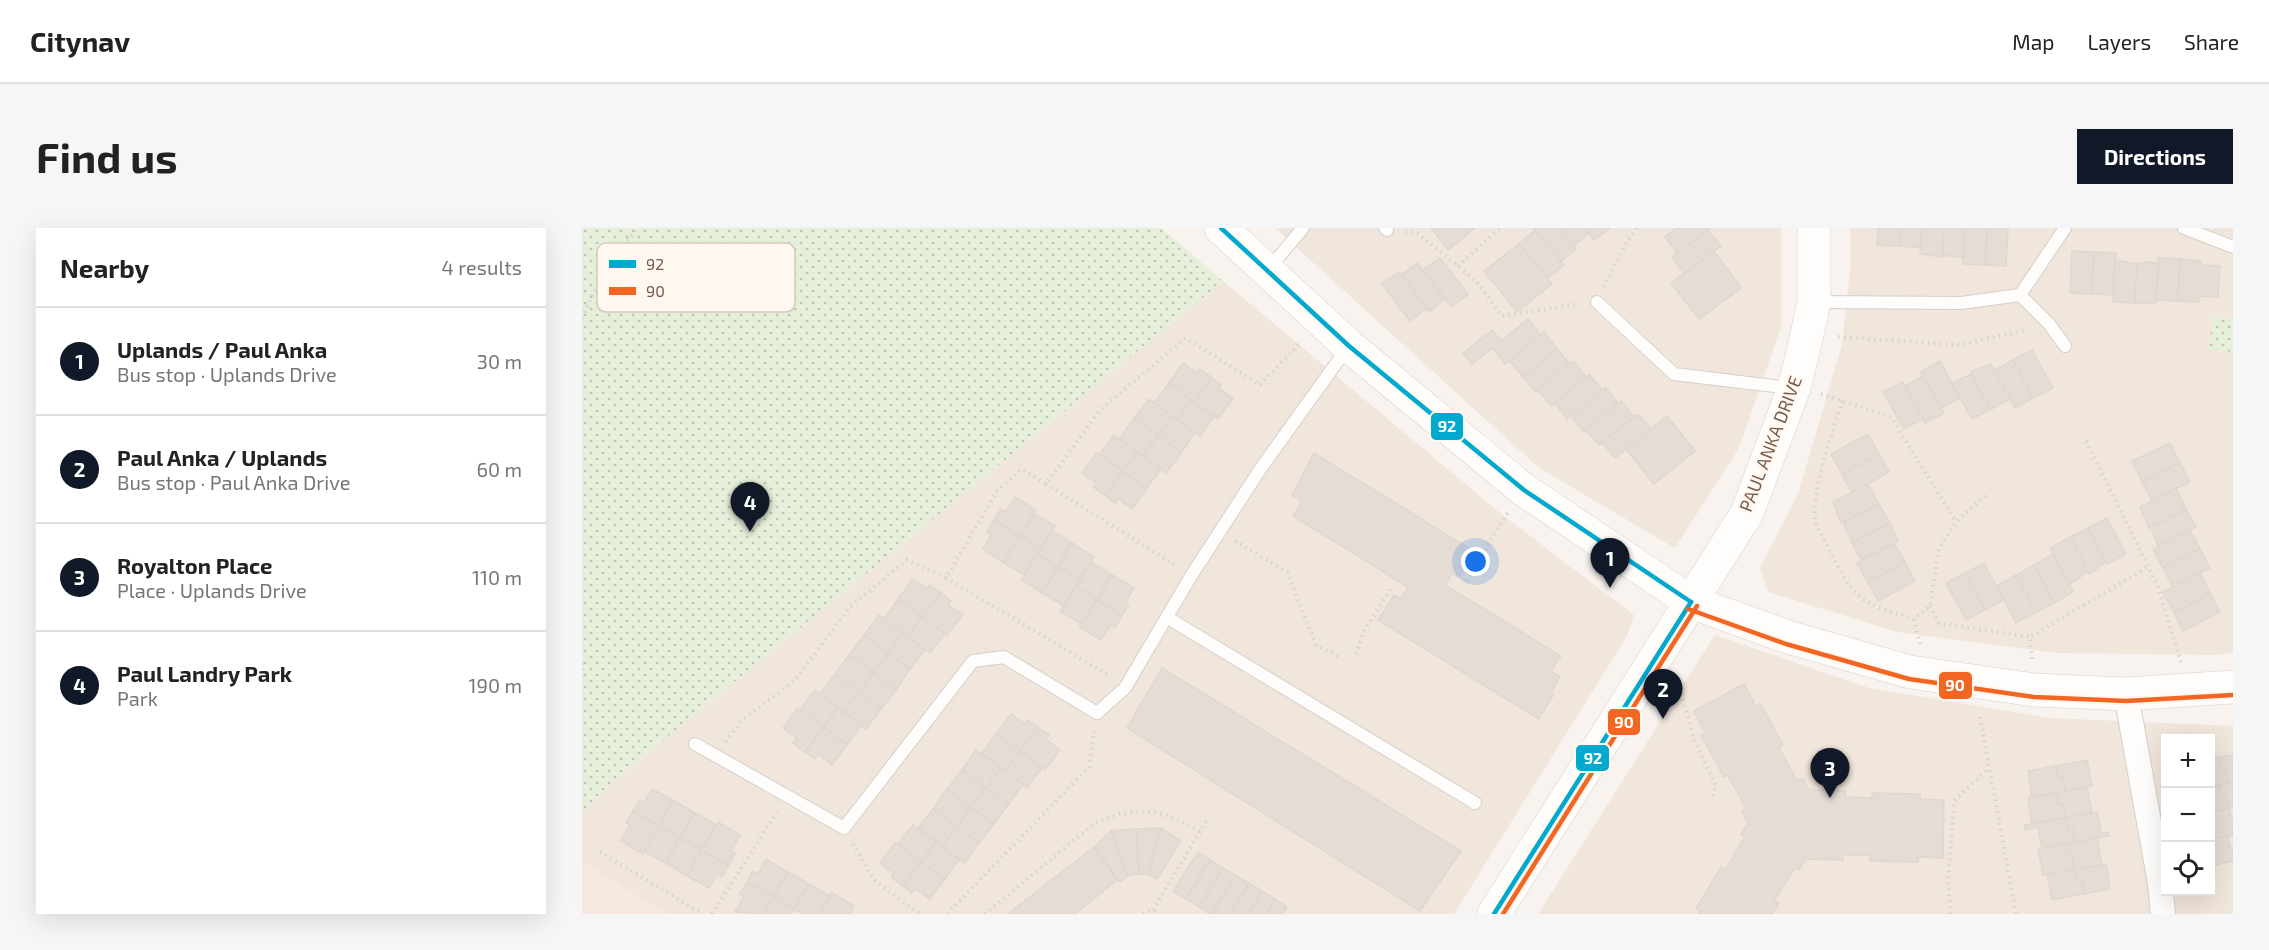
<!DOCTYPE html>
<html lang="en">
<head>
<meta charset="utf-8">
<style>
	body { margin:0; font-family:"Exo 2",sans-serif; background:#f6f6f6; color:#222 }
	.controls { position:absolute; right:18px; bottom:18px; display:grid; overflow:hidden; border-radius:0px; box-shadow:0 6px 24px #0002 }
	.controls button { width:54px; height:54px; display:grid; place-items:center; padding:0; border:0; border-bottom:2px solid #e0e0e0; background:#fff; color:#222; font:30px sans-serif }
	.you { position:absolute; left:894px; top:334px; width:21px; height:21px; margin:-15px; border:4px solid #fff; border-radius:50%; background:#1a73e8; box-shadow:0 0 0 9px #1a73e833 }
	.badge { display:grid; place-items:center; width:39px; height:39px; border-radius:50%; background:#111827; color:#fff; font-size:20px; font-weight:700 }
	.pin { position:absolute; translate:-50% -50px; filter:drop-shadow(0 2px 3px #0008) }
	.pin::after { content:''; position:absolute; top:32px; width:21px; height:18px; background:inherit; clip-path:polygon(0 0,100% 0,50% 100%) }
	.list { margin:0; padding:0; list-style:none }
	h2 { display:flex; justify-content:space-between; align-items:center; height:78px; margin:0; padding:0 24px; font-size:26px }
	h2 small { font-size:20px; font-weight:400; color:#767676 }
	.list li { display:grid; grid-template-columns:39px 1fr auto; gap:18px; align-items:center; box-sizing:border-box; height:108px; padding:0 24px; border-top:2px solid #e0e0e0 }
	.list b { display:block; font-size:22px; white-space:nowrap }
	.list p { margin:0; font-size:20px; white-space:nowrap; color:#767676 }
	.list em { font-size:20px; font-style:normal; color:#767676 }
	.icon { flex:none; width:33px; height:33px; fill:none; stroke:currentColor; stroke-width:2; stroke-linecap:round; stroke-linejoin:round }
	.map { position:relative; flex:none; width:1651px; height:686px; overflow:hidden; border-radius:0px }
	header { display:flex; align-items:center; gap:36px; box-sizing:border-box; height:84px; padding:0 30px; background:#fff; border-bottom:2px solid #e0e0e0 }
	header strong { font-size:28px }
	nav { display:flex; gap:33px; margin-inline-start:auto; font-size:21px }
	.intro { display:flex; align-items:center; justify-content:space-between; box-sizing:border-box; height:144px; padding:0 36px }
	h1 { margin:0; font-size:42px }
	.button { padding:15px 27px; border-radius:0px; background:#111827; color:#fff; font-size:21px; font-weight:700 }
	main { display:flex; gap:36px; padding:0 36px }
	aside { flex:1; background:#fff; border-radius:0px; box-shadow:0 6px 24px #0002 }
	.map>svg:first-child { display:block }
	.residential { fill:#f1e6db; fill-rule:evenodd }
	.commercial { fill:#f8e8e2 }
	.park { fill:url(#park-dots) }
	.building { fill:#e5dcd5; stroke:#e1d6d0; stroke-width:1.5 }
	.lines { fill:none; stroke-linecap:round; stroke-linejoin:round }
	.lane-casing { stroke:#d5cfc9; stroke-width:14 }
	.street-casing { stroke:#d5cfc9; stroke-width:26 }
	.secondary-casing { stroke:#d8d0ca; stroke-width:34 }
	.path { stroke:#dad2ce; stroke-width:4; stroke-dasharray:1.5 4.5; stroke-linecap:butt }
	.lane { stroke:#fefdfc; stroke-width:12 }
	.street { stroke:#fefdfc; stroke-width:24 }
	.secondary { stroke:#fefdfc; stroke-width:33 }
	.bus-1-casing { stroke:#fff8f0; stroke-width:9 }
	.bus-2-casing { stroke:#fff8f0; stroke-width:9 }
	.bus-1 { stroke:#00a9ce; stroke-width:4.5 }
	.bus-2 { stroke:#f26522; stroke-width:4.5 }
	.labels { text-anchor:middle; stroke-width:5; stroke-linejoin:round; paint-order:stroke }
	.street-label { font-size:18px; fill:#785a4c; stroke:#fff8f0 }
	.key { fill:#fff8f0; stroke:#d6c9bf; stroke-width:1.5 }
	.key-label { font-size:16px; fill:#785a4c }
	.line-badge { stroke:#fff8f0; stroke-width:2 }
	.badge-label { font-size:16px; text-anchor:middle; font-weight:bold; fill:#fff }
</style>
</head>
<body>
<header>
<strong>Citynav</strong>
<nav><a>Map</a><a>Layers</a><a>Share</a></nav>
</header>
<div class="intro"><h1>Find us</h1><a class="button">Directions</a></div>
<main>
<aside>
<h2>Nearby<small>4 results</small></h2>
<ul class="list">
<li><span class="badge">1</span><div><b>Uplands / Paul Anka</b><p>Bus stop · Uplands Drive</p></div><em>30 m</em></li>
<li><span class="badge">2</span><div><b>Paul Anka / Uplands</b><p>Bus stop · Paul Anka Drive</p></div><em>60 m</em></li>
<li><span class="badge">3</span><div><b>Royalton Place</b><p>Place · Uplands Drive</p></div><em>110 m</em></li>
<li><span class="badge">4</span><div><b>Paul Landry Park</b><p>Park</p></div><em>190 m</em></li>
</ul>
</aside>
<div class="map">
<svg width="1651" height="686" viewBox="0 0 1651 686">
	<defs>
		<pattern id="park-dots" width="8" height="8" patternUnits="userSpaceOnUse" patternTransform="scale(1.5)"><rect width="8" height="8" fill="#e6efd9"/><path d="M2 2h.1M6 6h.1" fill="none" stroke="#bfc5b2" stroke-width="1.8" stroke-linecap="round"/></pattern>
	</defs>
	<rect width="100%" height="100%" fill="#f8f3ee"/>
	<!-- residential -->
	<g class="residential">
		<path d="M693,0H1199V99L1157,220L1093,320L957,240Z"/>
		<path d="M1268,0H1651V424L1635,427L1475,425L1315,404L1186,364L1178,340L1216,266L1260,117L1269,31Z"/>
		<path d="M641,53L918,285L1052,387L1045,408L872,686H84L0,634V584L29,555Z"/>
		<path d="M1133,407L1287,460L1469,490L1651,498V686H956ZM1584,511H1628V664H1584Z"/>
	</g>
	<!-- commercial -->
	<path class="commercial" d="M0,634L84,686H0Z"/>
	<!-- park -->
	<g class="park">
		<path d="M0,0H579L641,53L29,555L0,584Z"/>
		<path d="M1631,88L1651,90V124L1627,121Z"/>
	</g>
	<!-- building -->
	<g class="building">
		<path d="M849,0H893L866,22Z"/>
		<path d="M951,0H977L994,21L978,34Z"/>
		<path d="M977,0H1003L1007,5L991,18Z"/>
		<path d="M1003,0H1028L1012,12Z"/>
		<path d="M1095,0H1129L1095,25L1083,9Z"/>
		<path d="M1296,0H1319L1317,18L1295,17Z"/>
		<path d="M1319,0H1340L1339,20L1317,18Z"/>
		<path d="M1340,0H1362L1361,29L1338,26Z"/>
		<path d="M1362,0H1383L1381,30L1361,27Z"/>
		<path d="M1383,0H1405L1404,37L1381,36Z"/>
		<path d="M1405,0H1426L1424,38L1404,37Z"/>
		<path d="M953,2L982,37L966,50L937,16Z"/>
		<path d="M1126,2L1139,18L1102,45L1090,29Z"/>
		<path d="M937,16L970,56L935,84L902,43Z"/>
		<path d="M1132,23L1159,60L1117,91L1089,55Z"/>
		<path d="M1490,23L1512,24L1510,66L1488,65Z"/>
		<path d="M1512,24L1534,25L1532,67L1510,66Z"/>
		<path d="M858,30L886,66L869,79L841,42Z"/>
		<path d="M1576,30L1598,31L1596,73L1574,72Z"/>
		<path d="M1598,31L1619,33V37L1638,38L1636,69L1618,68L1617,74L1596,73Z"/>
		<path d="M1533,32L1555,36L1553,75L1531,74Z"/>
		<path d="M1565,34L1576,35L1574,75H1553L1555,36Z"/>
		<path d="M835,35L863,71L847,84L819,47Z"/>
		<path d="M817,44L845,80L828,93L800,56Z"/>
		<path d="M946,91L959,108L923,136L911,120L890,136L881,125L910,102L919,113Z"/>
		<path d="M962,104L975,121L941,149L928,133Z"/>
		<path d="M975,121L988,136L954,164L941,149Z"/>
		<path d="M1450,122L1471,160L1451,170L1431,132Z"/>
		<path d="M1431,132L1451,170L1433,180L1412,143Z"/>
		<path d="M991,133L1004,149L969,178L956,162Z"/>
		<path d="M1358,133L1378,170L1359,180L1339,144Z"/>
		<path d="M601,135L615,145L618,141L630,150L612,174L587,155Z"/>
		<path d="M1409,136L1428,171L1408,182L1389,144Z"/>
		<path d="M1007,146L1020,162L985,191L973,175Z"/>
		<path d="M1389,146L1408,182L1390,191L1370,155Z"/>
		<path d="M1341,148L1362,185L1343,195L1323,158Z"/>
		<path d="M630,150L639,157L637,160L651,171L636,191L612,174Z"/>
		<path d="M1321,154L1341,191L1322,201L1301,164Z"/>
		<path d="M587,155L609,172L595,192L572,175Z"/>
		<path d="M1023,159L1036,175L1002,204L989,188Z"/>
		<path d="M567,171L590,188L576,207L552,190Z"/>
		<path d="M609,172L632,189L618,208L595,192Z"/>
		<path d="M1039,173L1052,189L1017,217L1004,202Z"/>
		<path d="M1056,186L1069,201L1033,230L1020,214Z"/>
		<path d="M590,188L613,205L599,225L576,207Z"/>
		<path d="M1085,188L1113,223L1072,256L1044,221Z"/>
		<path d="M552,190L576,207L561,228L537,211Z"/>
		<path d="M1286,206L1297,226L1260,246L1249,226Z"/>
		<path d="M532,207L555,224L541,243L518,226Z"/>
		<path d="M576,207L599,225L584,245L561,228Z"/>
		<path d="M1588,215L1598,235L1560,254L1550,233Z"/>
		<path d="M555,224L579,241L564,261L541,243Z"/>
		<path d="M515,225L541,243L523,267L511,259L515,255L500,245Z"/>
		<path d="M732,225L893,324L877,349L870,345L863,357L979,428L969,443L978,449L969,464L972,466L957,491L796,392L812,367L819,371L826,359L711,288L720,273L710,267Z"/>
		<path d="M1297,226L1307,244L1270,265L1260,246Z"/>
		<path d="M1598,235L1608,254L1570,273L1560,254Z"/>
		<path d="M541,243L564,261L550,281L536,271L533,275L523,267Z"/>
		<path d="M1286,256L1297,276L1259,295L1251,274Z"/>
		<path d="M1594,261L1604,281L1567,300L1558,279Z"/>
		<path d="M433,269L454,282L438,308L412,292L419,281L423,284Z"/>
		<path d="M1297,276L1308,295L1270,315L1261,294Z"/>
		<path d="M1604,281L1614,299L1576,318L1569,299Z"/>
		<path d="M452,286L473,298L459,321L438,308Z"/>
		<path d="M1525,290L1544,326L1525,336L1506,300Z"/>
		<path d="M412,292L438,308L422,335L401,321L409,307L405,304Z"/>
		<path d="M1308,295L1316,313L1279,332L1270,315Z"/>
		<path d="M1506,300L1524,334L1507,346L1488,309Z"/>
		<path d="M1608,302L1618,321L1581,340L1571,321Z"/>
		<path d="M470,303L490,315L476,339L455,326Z"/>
		<path d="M438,308L459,321L442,347L422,335Z"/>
		<path d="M1488,309L1506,343L1487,357L1468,320Z"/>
		<path d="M490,315L512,329L498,352L476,339Z"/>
		<path d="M1312,315L1323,334L1286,354L1275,335Z"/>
		<path d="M1618,321L1628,340L1591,359L1581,340Z"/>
		<path d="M455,326L476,339L460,365L440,352Z"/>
		<path d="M1471,326L1491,364L1472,375L1452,337Z"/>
		<path d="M509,334L530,347L515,372L494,359Z"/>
		<path d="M1323,334L1333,353L1296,373L1286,354Z"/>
		<path d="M1402,335L1422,372L1403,382L1383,345Z"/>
		<path d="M1452,337L1472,375L1454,384L1434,347Z"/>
		<path d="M476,339L498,352L482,378L460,365Z"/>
		<path d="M1383,345L1403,382L1384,392L1364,355Z"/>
		<path d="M1618,345L1628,365L1592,385L1581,364Z"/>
		<path d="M530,347L552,360L543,375L547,377L540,387L515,372Z"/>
		<path d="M1434,347L1454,384L1434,395L1415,358Z"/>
		<path d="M331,351L345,361L348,357L359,365L340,389L316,371Z"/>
		<path d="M494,359L515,372L499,396L478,383Z"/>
		<path d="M359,365L369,373L366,377L381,387L365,407L340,389Z"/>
		<path d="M1628,365L1638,384L1601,403L1592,385Z"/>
		<path d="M316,371L340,389L326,409L302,391Z"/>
		<path d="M515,372L540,387L533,400L529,397L519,412L497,399Z"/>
		<path d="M297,387L321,405L306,425L282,407Z"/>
		<path d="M340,389L363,406L348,425L326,409Z"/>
		<path d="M321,405L343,422L328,441L306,425Z"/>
		<path d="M282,407L306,425L292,445L267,427Z"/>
		<path d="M306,425L328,441L314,462L292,445Z"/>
		<path d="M267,427L292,445L277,464L253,446Z"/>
		<path d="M580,440L879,623L838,683L545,500Z"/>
		<path d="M292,445L314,462L299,481L277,464Z"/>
		<path d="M253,446L277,464L262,484L238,466Z"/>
		<path d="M1162,456L1174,478L1178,475L1201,517L1197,520L1215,553L1221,551L1227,562L1263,563V569L1290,570V565L1338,566V571L1362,572L1361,630L1336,629V634L1288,633V627H1261V632L1223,631L1217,642L1213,640L1192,672L1197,675L1190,686H1116L1118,683L1114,680L1139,639L1143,642L1163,609L1159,607L1166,595L1160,583L1164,581L1146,547L1142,549L1119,507L1123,505L1112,483Z"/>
		<path d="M233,462L256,480L242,499L218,482Z"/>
		<path d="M277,464L299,481L284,501L262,484Z"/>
		<path d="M216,480L242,499L223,524L211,515L215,510L201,500Z"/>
		<path d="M256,480L279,497L265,517L242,499Z"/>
		<path d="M429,486L443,496L446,492L456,499L438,523L414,506Z"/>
		<path d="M242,499L265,517L250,537L236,526L233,531L223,524Z"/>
		<path d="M456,499L467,507L464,511L478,522L463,542L438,523Z"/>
		<path d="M414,506L438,523L423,543L400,525Z"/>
		<path d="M394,522L419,540L404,560L380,542Z"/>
		<path d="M438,523L460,540L445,560L423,543Z"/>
		<path d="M1651,527V554L1647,555L1644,540L1640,541L1637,529Z"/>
		<path d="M1637,529L1640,541L1644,540L1647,555L1628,558V531Z"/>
		<path d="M1505,532L1510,558L1483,563L1481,549L1476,550L1473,538Z"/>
		<path d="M1473,538L1476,550L1481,549L1483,563L1450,569L1446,543Z"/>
		<path d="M419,540L441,556L427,576L404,560Z"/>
		<path d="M380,542L404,560L389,579L365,561Z"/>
		<path d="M1651,554V580L1647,581L1644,568H1640L1637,557Z"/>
		<path d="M1637,557L1640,568H1644L1647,581L1628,584V558Z"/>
		<path d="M1505,559L1510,585L1483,590L1481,577L1474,576V565Z"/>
		<path d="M404,560L427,576L412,596L389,579Z"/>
		<path d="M70,561L91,572L77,598L51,583L57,572L62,575Z"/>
		<path d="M365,561L389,579L375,599L351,581Z"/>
		<path d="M1474,565V576L1481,577L1483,590L1450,596L1446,570Z"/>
		<path d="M91,572L113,585L98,610L77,598Z"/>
		<path d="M389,579L412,596L397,615L375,599Z"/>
		<path d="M351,581L375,599L360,618L336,600Z"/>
		<path d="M1647,581L1651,593V607L1628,611V584Z"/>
		<path d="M51,583L77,598L61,626L39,613L48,597L44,595Z"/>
		<path d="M1515,584L1519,605L1526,604L1527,608L1494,614L1490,600L1486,601L1483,590Z"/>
		<path d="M113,585L134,597L119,622L98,610Z"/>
		<path d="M1483,590L1486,601L1490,600L1494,614L1460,620L1456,599L1443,602L1442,597Z"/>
		<path d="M136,594L158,607L149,623L153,625L146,638L119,622Z"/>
		<path d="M331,597L354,614L339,634L316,616Z"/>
		<path d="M77,598L98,610L84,635L62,623Z"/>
		<path d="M375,599L397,615L382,635L360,618Z"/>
		<path d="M579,600L599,613L575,651L566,646Z"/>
		<path d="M579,600L566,646H557L554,601Z"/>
		<path d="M554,601L557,646L546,648L529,603Z"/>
		<path d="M529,603L546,648L538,654L512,619Z"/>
		<path d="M1646,608L1648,620L1651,619V633L1628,638V611Z"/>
		<path d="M98,610L119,622L105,648L84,635Z"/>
		<path d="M1515,610L1520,637L1492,642L1490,627L1485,628L1483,616Z"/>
		<path d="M314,614L339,634L321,658L309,649L312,645L298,635Z"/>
		<path d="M354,614L377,632L363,651L339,634Z"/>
		<path d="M1483,616L1485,628L1490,627L1492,642L1461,647L1456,621Z"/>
		<path d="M512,619L535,652L493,686H426Z"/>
		<path d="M119,622L146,638L140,649L135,646L127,660L105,648Z"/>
		<path d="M616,624L628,632L604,671L591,663Z"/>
		<path d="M184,631L206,644L191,669L165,654L171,643L176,646Z"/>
		<path d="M628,632L641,640L617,679L604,671Z"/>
		<path d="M339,634L363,651L348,671L334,661L330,665L321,658Z"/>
		<path d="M1524,636L1528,661L1502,666L1501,653H1495L1492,642Z"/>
		<path d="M641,640L654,648L628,686L617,679Z"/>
		<path d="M1492,642L1495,653H1501L1502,666L1470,672L1465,646Z"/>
		<path d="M206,644L227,656L212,681L191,669Z"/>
		<path d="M654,648L667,655L648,686H630Z"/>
		<path d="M165,654L191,669L181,686L153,684L162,668L158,666Z"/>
		<path d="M667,655L680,663L666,686H648Z"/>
		<path d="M227,656L248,668L238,686H221L212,681Z"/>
		<path d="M680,663L693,671L684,686H666Z"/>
		<path d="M250,665L272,678L268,686H238Z"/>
		<path d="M191,669L212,681L209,686H181Z"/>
		<path d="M693,671L705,679L701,686H684Z"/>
	</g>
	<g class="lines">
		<defs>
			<g id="lane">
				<path d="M803,0L805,2"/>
				<path d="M1483,0L1438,67L1468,97L1483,118"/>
				<path d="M1602,0L1651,19"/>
				<path d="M685,43L721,0"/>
				<path d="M1015,74L1092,146L1209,160"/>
				<path d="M1232,74L1379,75L1438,67"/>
				<path d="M586,390L893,575"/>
				<path d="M113,516L262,600L391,433L422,429L515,485L543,460L609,348L679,240L766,119"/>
			</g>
			<path id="street" d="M1544,466L1578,655L1581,686"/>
			<g id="secondary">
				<path d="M639,0L767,118L942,262L1109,374L1206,409L1328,444L1452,462L1544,466L1651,459"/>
				<path d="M912,686L1165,285L1212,160L1222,120L1232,74V0"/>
			</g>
		</defs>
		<!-- lane casing -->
		<use href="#lane" class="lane-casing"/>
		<!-- street casing -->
		<use href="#street" class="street-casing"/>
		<!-- secondary casing -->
		<use href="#secondary" class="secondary-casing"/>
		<!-- path -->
		<g class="path">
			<path d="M823,4L835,5L894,53L920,88L997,76"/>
			<path d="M876,38L918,0"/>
			<path d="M1022,59L1046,12L1056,0"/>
			<path d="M0,90L22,43L55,0"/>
			<path d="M1256,109L1377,117L1445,102"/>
			<path d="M1239,166L1309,189L1374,294"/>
			<path d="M1260,173C1251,204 1230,259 1233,290C1234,300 1244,314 1248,323C1273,374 1280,375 1332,391"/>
			<path d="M1504,213L1576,359L1599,435"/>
			<path d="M464,256L593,337"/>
			<path d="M653,313L705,344L734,417L756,428"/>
			<path d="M364,350L528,448"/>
			<path d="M884,353L926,284"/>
			<path d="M1348,378L1357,395L1448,409"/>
			<path d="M1338,416L1332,391L1348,378L1357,321L1374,294L1406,265"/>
			<path d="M774,426L782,403L810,359"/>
			<path d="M1450,431L1448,409L1566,339"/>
			<path d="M0,435V448"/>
			<path d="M1096,454L1112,512L1134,558L1130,570"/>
			<path d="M1398,489L1434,686"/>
			<path d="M144,514L160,492L212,453L268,379L325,332L364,350L415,263L440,241L464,256L518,182L604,110L678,157L719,114"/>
			<path d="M271,616L292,652L338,686"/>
			<path d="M18,624L121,686"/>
			<path d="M571,682L624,593"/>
			<path d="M130,686L195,584"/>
			<path d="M365,686L507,539L512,503"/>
			<path d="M403,686L513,595L538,586L563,583L584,587L618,603"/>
			<path d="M561,686L571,682L577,686"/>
			<path d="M1369,686L1366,654L1372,573L1407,540"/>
		</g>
		<!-- lane -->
		<use href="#lane" class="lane"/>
		<!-- street -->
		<use href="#street" class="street"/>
		<!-- secondary -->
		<use href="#secondary" class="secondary"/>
		<defs>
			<g id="bus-1">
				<path d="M639,0L767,118L942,262L1109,374"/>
				<path d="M912,686L1109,374"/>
			</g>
			<g id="bus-2">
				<path d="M1106,381L1204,416L1327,451L1452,469L1544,473L1651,467"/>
				<path d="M921,686L1115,378"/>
			</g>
		</defs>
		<!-- bus-1 casing -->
		<use href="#bus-1" class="bus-1-casing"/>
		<!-- bus-2 casing -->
		<use href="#bus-2" class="bus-2-casing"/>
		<!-- bus-1 -->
		<use href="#bus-1" class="bus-1"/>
		<!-- bus-2 -->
		<use href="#bus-2" class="bus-2"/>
	</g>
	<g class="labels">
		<!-- street labels -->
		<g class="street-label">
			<text transform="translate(1189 216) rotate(-69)" y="6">PAUL ANKA DRIVE</text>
		</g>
	</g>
	<!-- legend -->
	<rect x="15" y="15" width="198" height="69" rx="9" class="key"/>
	<rect x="27" y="32" width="27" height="8" fill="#00a9ce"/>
	<rect x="27" y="59" width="27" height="8" fill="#f26522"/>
	<g class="key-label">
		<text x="64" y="42">92</text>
		<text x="64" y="69">90</text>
	</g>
	<g class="line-badge">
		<rect x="848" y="184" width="34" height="29" rx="6" fill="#00a9ce"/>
		<rect x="1356" y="443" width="35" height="29" rx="6" fill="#f26522"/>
		<rect x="1025" y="480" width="34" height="28" rx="6" fill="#f26522"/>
		<rect x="993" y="516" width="35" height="28" rx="6" fill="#00a9ce"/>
	</g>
	<g class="badge-label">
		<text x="865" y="204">92</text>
		<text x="1373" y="463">90</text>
		<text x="1042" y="500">90</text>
		<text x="1011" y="536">92</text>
	</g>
</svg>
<div class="controls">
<button>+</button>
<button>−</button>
<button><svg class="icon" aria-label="locate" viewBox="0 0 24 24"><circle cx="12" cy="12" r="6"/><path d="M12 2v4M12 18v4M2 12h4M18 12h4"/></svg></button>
</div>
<div class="you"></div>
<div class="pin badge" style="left:1028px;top:360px">1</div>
<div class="pin badge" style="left:1081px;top:491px">2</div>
<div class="pin badge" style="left:1248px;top:570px">3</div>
<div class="pin badge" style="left:168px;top:304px">4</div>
</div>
</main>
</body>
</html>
